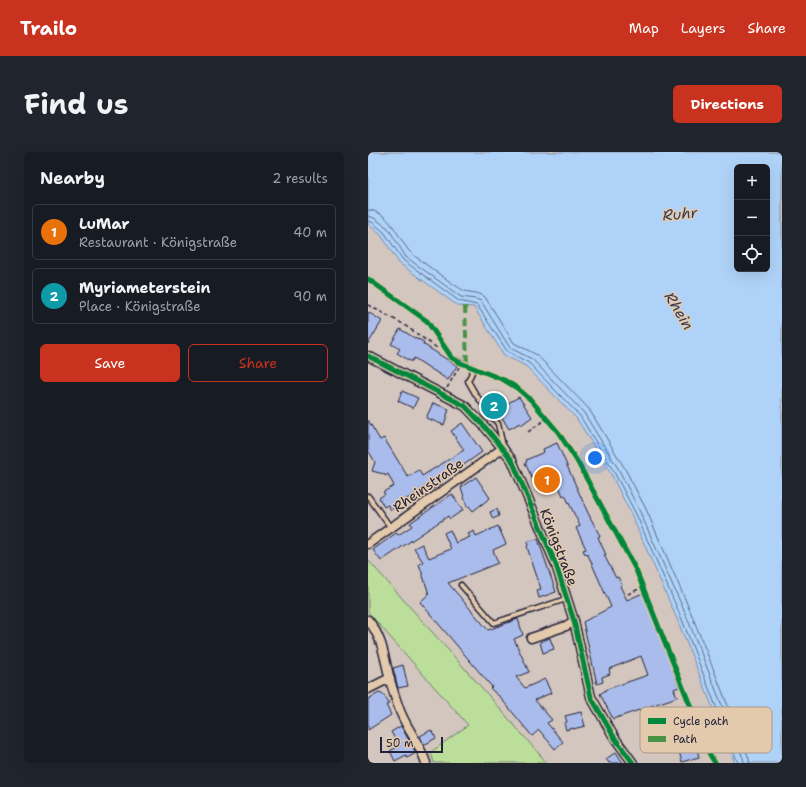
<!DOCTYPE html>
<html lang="en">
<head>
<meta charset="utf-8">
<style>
	body { margin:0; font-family:"Shantell Sans",sans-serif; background:#20242c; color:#f1f3f6 }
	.controls { position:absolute; right:12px; top:12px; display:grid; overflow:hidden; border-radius:6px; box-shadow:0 4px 16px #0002 }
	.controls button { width:36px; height:36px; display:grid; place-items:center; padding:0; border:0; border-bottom:1px solid #363941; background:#171b24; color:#f1f3f6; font:20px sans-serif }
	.scale { position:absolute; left:12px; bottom:10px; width:63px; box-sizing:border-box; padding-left:4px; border:2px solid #22223b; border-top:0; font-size:11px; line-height:14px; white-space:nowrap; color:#22223b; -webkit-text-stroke:3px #e4caac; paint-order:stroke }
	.you { position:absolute; left:227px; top:306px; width:14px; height:14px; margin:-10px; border:3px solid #fff; border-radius:50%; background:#1a73e8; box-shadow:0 0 0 6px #1a73e833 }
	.badge { display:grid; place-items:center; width:26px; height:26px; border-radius:50%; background:#c8321e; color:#fff; font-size:13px; font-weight:700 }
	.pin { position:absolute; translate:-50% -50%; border:2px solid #fff; box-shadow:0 1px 4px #0006 }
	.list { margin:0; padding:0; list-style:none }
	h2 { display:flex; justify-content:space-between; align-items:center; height:52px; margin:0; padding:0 16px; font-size:17px }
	h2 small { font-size:13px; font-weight:400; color:#9ea1a6 }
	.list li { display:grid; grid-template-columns:26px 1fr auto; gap:12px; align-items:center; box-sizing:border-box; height:56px; margin:0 8px 8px; padding:0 8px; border:1px solid #363941; border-radius:6px }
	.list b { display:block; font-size:15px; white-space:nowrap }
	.list p { margin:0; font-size:13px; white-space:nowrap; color:#9ea1a6 }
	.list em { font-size:13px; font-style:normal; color:#9ea1a6 }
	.actions { display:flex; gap:8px; padding:12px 16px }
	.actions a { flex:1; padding:9px 0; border:1px solid #c8321e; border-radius:6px; text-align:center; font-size:14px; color:#c8321e }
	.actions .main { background:#c8321e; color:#fff }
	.icon { flex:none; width:22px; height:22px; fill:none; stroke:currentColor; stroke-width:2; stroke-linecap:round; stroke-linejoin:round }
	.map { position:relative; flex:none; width:414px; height:611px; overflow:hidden; border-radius:6px }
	header { display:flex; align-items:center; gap:24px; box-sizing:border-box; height:56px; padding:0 20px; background:#c8321e; color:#fff }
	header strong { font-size:19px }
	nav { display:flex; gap:22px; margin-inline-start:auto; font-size:14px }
	.intro { display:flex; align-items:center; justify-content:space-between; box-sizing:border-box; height:96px; padding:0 24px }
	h1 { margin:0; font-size:28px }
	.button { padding:10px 18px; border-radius:6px; background:#c8321e; color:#fff; font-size:14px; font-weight:700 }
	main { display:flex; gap:24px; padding:0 24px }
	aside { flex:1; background:#171b24; border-radius:6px; box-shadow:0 4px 16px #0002 }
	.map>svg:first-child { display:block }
	.green { fill:#bbdf9a; stroke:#6e806a }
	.water { fill:#afd3f8; stroke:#778cac; fill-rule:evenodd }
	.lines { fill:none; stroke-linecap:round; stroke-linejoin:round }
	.shore { stroke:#5a6987; stroke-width:1 }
	.building { fill:#aabceb; stroke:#22223b }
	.lane-casing { stroke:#22223b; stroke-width:7 }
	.street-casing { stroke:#22223b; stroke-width:11 }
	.path { stroke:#22223b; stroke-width:1.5; stroke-dasharray:4 3; stroke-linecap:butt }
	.lane { stroke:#e4caac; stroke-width:4 }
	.street { stroke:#e4caac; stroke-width:8 }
	.quiet { stroke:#4a9344; stroke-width:4; stroke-dasharray:8 4; stroke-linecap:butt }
	.cycleway-casing { stroke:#e4caac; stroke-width:8 }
	.cycleway { stroke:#00873e; stroke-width:5 }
	.labels { text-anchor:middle; stroke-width:3; stroke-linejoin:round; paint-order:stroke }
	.street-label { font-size:14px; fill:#22223b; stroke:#e4caac }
	.water-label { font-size:15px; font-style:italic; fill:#373d57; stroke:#e4caac }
	.key { fill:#e4caac; stroke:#aa988a; stroke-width:1 }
	.key-label { font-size:11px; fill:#22223b }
</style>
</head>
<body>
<header>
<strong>Trailo</strong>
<nav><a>Map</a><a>Layers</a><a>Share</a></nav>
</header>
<div class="intro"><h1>Find us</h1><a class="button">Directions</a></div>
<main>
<aside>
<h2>Nearby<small>2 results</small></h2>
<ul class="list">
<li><span class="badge" style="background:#e8710a">1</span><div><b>LuMar</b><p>Restaurant · Königstraße</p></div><em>40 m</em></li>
<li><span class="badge" style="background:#0f9aa8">2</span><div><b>Myriameterstein</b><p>Place · Königstraße</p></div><em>90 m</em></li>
</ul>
<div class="actions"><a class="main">Save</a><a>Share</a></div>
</aside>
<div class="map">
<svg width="414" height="611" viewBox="0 0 414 611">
	<rect width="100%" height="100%" fill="#d3c6bf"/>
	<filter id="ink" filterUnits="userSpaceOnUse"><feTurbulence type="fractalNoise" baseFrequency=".025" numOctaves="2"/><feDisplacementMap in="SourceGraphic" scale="8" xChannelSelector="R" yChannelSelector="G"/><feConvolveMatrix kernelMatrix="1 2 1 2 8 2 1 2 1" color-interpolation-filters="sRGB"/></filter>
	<g filter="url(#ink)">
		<!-- green -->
		<path class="green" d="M0,408L114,536L179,611H66L63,600L100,573L0,460Z"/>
		<!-- water -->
		<path class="water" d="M0,0H414V611H367L309,467L264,364L243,322L209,267L158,214L136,203L106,155L90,154L31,111L13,83L0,72ZM369,15H399V117H369Z"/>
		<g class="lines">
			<!-- shore -->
			<g class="shore">
				<path d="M0,58C22,59 30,86 42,100C46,104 92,138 97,139C104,141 110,140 117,145L146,191L169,203L221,257L256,315L278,357L323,461L380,604L382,611"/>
				<path d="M0,64L6,66L20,76L38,105L93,145L108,147L113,149L142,196L164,207L216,261L251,318L272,360L318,463L375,606L376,611"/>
				<path d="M0,69L4,70L16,80L35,108L91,149L109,153L139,199L161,211L212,264L246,320L268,362L313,465L370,611"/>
			</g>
		</g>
		<!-- building -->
		<g class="building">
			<path d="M0,160L14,169L0,192Z"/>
			<path d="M32,177L50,188V187L56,190L55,192L89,214L80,228L46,206L44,209H42L29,201L32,197L23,192Z"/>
			<path d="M34,239L50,246L45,256L30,249Z"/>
			<path d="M151,245L164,265L153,273L152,271L141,277L129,257Z"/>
			<path d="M65,251L81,257L76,273L58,266Z"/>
			<path d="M0,268L12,288L16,286L40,325L51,318L54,324L96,298L83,279L94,271L114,300L90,317V318L72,329L74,331L62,339L60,334L32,351L33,352L23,358L20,353L16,355L11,346L17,342L15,340L26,334L20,322L17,324L16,322L4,319L7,310L0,298Z"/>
			<path d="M189,291L220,361L232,384L230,385L238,403H236L248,426L250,425L254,433L252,434L259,448L275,441L311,535L306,537L309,545L245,567L232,542L239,537L280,523L273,504L241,517L242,522L234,525L235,530L229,532L215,470L243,455L220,403L217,402L215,398L218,397L208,376L212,374L197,343L195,344L190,332L173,340L172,338L170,339L157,311L159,310L158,308L176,300L175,297Z"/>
			<path d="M108,325L122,346L105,359L101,354L99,355L93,335Z"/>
			<path d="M84,342L95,358L82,367L80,364L13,409L5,398L28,381L30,383L44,374L42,371Z"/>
			<path d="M129,357L131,364L125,367L122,360Z"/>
			<path d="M130,374L138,392L125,398L130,411L80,431L120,478L150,467L155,483L146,487L161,520L148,525L157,536L177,527L183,541L167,548L184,568L179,571L195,590L187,597L171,578L164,584L131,544L125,539L122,536L124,535L52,450L61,442L51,412L55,410L46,396L54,392L61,406L83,397L76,381L82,378L88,391L102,385L100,382L106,379L108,384Z"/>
			<path d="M168,387H170L188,440L171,446L169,438L173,437L159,395L160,393L159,390Z"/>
			<path d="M182,486L186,497L175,501L172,490Z"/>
			<path d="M35,513L40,534L30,536L25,516Z"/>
			<path d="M11,541L16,543L21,552L18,553L23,563L0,578V547Z"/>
			<path d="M213,560L217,574L205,577V576L198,578L196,571L199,570L197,564Z"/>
			<path d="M322,571L331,605L314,610L307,585L300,588L297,579Z"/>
			<path d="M33,574L48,601L39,606L38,603L27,609L22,599L31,594L23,580Z"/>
			<path d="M63,578L68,586L56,593L52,584Z"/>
			<path d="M248,600L255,611H241L238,607Z"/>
		</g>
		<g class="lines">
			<defs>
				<g id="lane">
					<path d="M0,127L59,169L84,206L106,216L100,229L108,243L130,272L135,294"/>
					<path d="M0,344L23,376"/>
					<path d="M93,433L126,471L198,447"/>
				</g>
				<g id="street">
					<path d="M0,204L97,254L117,275L144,308L188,413L206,469L223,545L246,585L265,611"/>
					<path d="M0,392L135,296"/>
					<path d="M0,468C14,485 16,503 21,524C24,536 28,548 32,559C39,577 52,592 58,611"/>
					<path d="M163,486L198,474L206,469"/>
					<path d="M0,537L22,526"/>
				</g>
			</defs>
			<!-- lane casing -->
			<use href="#lane" class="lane-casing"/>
			<!-- street casing -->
			<use href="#street" class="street-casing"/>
			<!-- path -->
			<g class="path">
				<path d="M0,153L35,172L69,196"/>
				<path d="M79,236L91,215"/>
				<path d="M160,280L178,267"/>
				<path d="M260,442L275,435"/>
			</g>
			<!-- lane -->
			<use href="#lane" class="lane"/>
			<!-- street -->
			<use href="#street" class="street"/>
			<!-- quiet -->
			<path class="quiet" d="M97,154L99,214"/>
			<defs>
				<g id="cycleway">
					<path d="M0,127L59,169L84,206L93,211L136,228L149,236L163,248L190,280L209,309L268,418L342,603L347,611"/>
					<path d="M0,204L97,254L117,275L144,308L188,413L206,469L223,545L246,585L265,611"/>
				</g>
			</defs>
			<!-- cycleway casing -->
			<use href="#cycleway" class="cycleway-casing"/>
			<!-- cycleway -->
			<use href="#cycleway" class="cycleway"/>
		</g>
	</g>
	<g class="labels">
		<!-- street labels -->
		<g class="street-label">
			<text transform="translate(60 333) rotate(-35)" y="5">Rheinstraße</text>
			<text transform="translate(191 395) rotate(69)" y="5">Königstraße</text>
		</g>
		<!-- water labels -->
		<g class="water-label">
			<text transform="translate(312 62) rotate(-5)" y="5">Ruhr</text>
			<text transform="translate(311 159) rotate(59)" y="5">Rhein</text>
		</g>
	</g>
	<!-- legend -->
	<rect x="272" y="555" width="132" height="46" rx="6" class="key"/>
	<rect x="280" y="566" width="18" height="6" fill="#00873e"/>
	<rect x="280" y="584" width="18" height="6" fill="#4a9344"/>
	<g class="key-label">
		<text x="305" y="573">Cycle path</text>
		<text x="305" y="591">Path</text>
	</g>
</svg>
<div class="controls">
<button>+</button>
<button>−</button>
<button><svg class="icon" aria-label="locate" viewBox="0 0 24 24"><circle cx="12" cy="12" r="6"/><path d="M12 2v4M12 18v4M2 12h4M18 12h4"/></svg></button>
</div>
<div class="scale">50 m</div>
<div class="you"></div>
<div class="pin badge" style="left:179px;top:328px;background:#e8710a">1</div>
<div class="pin badge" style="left:126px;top:254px;background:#0f9aa8">2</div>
</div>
</main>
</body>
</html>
